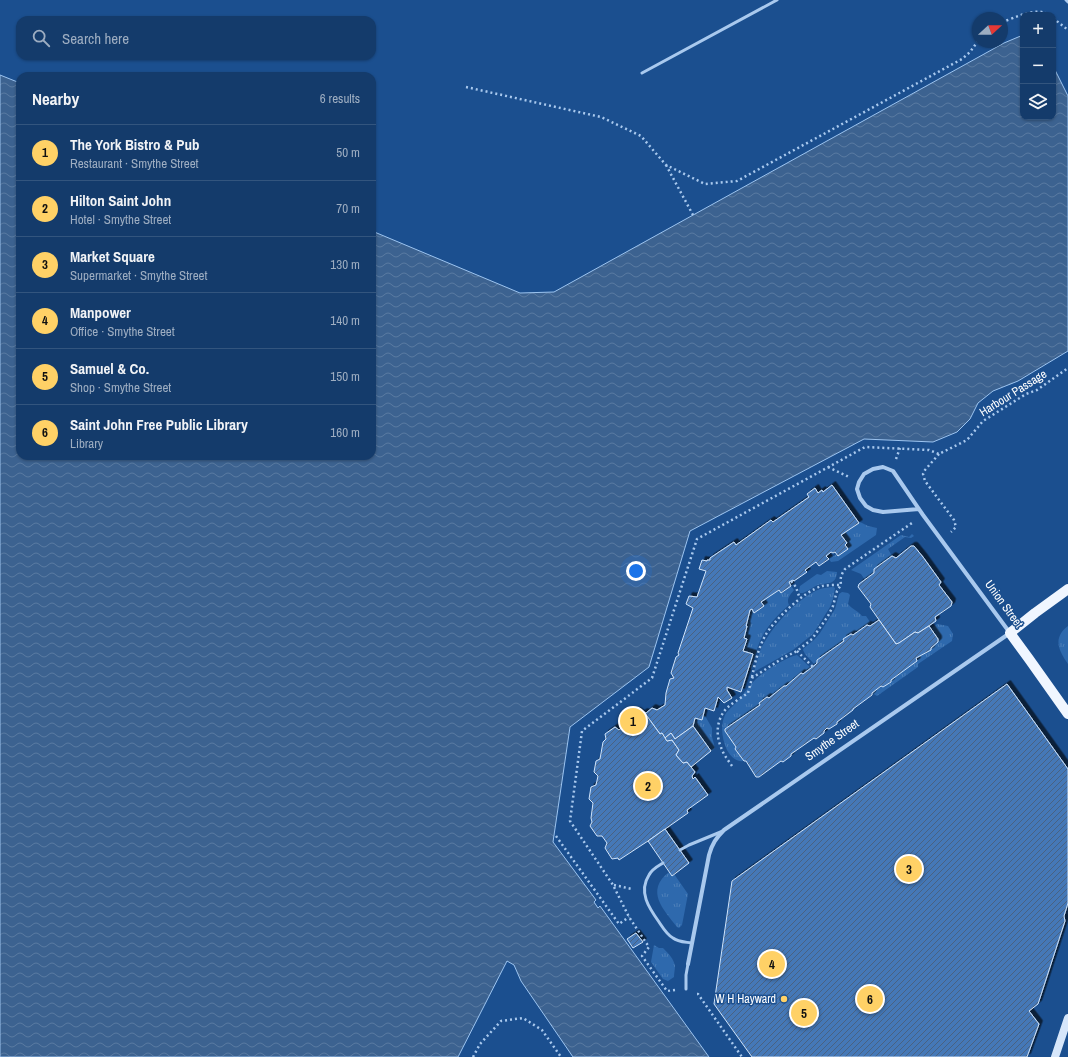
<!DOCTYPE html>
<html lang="en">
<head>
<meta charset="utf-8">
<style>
	body { margin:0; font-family:"Archivo Narrow",sans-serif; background:#214673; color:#f1f3f6 }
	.controls { position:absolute; right:12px; top:12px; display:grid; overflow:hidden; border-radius:8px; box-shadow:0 1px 3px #0004 }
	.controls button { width:36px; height:36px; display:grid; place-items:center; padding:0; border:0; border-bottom:1px solid #33557e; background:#143b6b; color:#f1f3f6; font:20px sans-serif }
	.compass { position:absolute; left:972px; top:12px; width:36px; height:36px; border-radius:50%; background:#143b6b; box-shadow:0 1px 3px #0004; rotate:69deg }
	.you { position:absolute; left:636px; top:571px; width:14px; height:14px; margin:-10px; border:3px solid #fff; border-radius:50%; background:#1a73e8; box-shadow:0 0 0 6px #1a73e833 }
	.badge { display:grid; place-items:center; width:26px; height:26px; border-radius:50%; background:#ffd166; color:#111; font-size:13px; font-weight:700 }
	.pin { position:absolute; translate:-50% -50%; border:2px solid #fff; box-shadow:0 1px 4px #0006 }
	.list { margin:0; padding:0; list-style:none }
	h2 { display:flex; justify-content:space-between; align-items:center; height:52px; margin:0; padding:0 16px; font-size:17px }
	h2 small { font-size:13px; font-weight:400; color:#9dadc1 }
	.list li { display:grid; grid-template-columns:26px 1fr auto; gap:12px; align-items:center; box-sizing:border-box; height:56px; padding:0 16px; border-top:1px solid #33557e }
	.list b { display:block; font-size:15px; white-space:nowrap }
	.list p { margin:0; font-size:13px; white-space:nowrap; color:#9dadc1 }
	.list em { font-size:13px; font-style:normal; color:#9dadc1 }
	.icon { flex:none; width:22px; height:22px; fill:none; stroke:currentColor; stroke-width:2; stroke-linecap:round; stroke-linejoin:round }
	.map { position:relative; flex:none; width:1068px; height:1057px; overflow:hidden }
	.search { position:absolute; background:#143b6b; box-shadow:0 1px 3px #0004; left:16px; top:16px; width:360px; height:44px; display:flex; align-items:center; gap:10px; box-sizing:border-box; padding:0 14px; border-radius:12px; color:#9dadc1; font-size:15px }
	.panel { position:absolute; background:#143b6b; box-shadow:0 1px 3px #0004; left:16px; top:72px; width:360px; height:388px; border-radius:12px }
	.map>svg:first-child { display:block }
	.grass { fill:url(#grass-tufts) }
	.water { fill:url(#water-waves); stroke:#9cc4f0 }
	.building { fill:url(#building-hatch); stroke:#cfe3fa; filter:url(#shadow) }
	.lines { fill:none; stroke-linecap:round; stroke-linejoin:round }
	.path { stroke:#a9c9ee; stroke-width:2.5; stroke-dasharray:2 3; stroke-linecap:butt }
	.lane { stroke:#a9c9ee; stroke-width:3 }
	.street { stroke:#a9c9ee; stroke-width:4 }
	.secondary { stroke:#d6e6fa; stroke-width:8 }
	.primary { stroke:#f0f6ff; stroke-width:10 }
	.poi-dot { fill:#ffd166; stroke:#1b4f8f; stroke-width:1.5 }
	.labels { text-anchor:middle; stroke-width:3; stroke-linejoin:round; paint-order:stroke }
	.street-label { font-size:12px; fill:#fff; stroke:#1b4f8f }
	.poi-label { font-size:12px; fill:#fff; stroke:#1b4f8f; text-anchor:end }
</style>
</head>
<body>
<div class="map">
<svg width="1068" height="1057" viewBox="0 0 1068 1057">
	<defs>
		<pattern id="grass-tufts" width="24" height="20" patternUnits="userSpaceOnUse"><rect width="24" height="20" fill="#2e69ad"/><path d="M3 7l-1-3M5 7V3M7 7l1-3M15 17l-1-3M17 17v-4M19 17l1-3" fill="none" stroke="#4d80b9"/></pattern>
		<pattern id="water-waves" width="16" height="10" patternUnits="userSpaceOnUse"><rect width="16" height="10" fill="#3c6290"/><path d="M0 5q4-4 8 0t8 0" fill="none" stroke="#597aa1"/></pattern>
		<pattern id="building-hatch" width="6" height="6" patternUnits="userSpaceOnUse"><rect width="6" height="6" fill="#4478b7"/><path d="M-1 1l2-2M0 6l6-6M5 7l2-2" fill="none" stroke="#486282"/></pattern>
		<filter id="shadow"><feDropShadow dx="3.5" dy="-3.5" stdDeviation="0" flood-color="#0009"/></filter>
	</defs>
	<rect width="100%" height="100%" fill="#1b4f8f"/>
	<!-- grass -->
	<g class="grass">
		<path d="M860,522L868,526L877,528L876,535L838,561L831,562L829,559L837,554L838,556L848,549L845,545L847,543L841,535Z"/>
		<path d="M912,534L914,536L911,538L905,537L888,549L892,556L874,569V573L865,580L861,574L851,570L901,535L909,537Z"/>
		<path d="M827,571L837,572C836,586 827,582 818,585C813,587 808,591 803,593H800L799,591L800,586L817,574L821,575Z"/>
		<path d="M791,586L794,590C790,595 786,599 789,605C765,626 758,639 752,669L748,668L743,651L747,639L744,638L747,626H746L750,610L752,609L754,613L764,606L761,602L779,590L782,593Z"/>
		<path d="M833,587L835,588L833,599L830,607L813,634L793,650L754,672C756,665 758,658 760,651C770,628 797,598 820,589C824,588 829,587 833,587Z"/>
		<path d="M842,592L848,593L850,595L848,604C852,609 857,610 862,616H866L870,622L875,623L870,626L866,625L853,635L851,634L843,639L844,641L817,660V663L815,665L805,654L803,650L804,648L814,640L820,633L835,609L839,594Z"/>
		<path d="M937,624L948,626L953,634L952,641L918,664V667L877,696L872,693L881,686L883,687L891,682V680L917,661L916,658L930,650L931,648L938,642V639L931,629Z"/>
		<path d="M1068,626V664C1059,651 1052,638 1068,626Z"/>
		<path d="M797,655L811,668L803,674L801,673L786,686H784L769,698L759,703L760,705L725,729V731L736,747L735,749L744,761C736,762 731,757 727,750C722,739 720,726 725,715C727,711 730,709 733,706C741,698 747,688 755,680C763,672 786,657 797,655Z"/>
		<path d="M704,714L712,728V737L715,748L712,751L693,726L695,718L702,720Z"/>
		<path d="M669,872L672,875L674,874L688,894L682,925L679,928L677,927C663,909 645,891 669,872Z"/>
		<path d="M654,945L659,948H663C668,953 674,959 675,966C675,969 674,973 674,977L668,981L663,979L651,962Z"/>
	</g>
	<!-- water -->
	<path class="water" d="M1023,35V117H1053V66L1068,96V351L1018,381L993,391L978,403L970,419L957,432L933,442L864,439L690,531L649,667L570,727L553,842L596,900L594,902L598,908L600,906L709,1057H573L521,981L514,965L507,961L458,1057H0V75L20,83V456H372V231L520,293L554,292L1004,43Z"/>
	<!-- building -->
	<g class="building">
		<path d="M832,485L859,523L841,535L847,543L845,545L848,549L838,556L835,552L833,553L831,552L826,556L829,559L819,566L816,562L805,570L807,572L794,581L793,580L789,582L791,586L781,593L779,590L761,602L764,606L754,613L752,609L750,610L746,626H747L744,638L747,639L743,651L753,654L741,692L727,687V690L732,698L724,703L718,697L714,711L705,708L702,720L695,718L693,726L675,739L671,733L665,738L662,733L660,734L644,712L646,713L652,708L657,710L665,705L666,693L670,679L674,678L671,673L676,657L679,655L678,653L693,608L686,604L689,596L697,597L706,571L699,569L702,560L707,561V560H710V558L734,542L736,545L771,520L773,522L809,497L807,494L815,488L818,493L822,490L823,492Z"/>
		<path d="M911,546H914L923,557L941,582L939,585L952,602L951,606L935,617L936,621L918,633L915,632L899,643L896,644L870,607L871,604L858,587L859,584L874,573V569L892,556L896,558Z"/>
		<path d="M879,620L896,644L899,643L915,632L918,633L929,626L938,639V642L931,648V650L916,658L917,661L891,680V682L883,687L881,686L872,693V695L853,709V710L837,722V724L829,729L827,728L824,731V733L816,739L814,738L791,754V756L783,762L781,761L759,777H756L746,761H744L735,749L736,747L725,731V729L760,705L759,703L767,697L769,698L784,686H786L801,673L803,674L815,665L817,663V660L844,641L843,639L851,634L853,635L867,625L870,626Z"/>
		<path d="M1007,684L1068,769V903L1064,916L1065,921L1038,1004L1029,1011L1039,1024L1027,1057H752L714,1004L732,881Z"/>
		<path d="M637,711L641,714L644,712L660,734L662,733L667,741L672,740L679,750L676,755L683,763L687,762L695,772L692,776L693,779L695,777L708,795L687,810L688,813L648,841L619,860L618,858L612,859L605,848L607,843L602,836H597L590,826L592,822L591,818L593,803L589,799L591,787L596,785L598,776L594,772L596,761L600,759L603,742L606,739L605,734L615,727L619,730L628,723L627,718Z"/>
		<path d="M693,726L711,751L691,767L687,762L683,763L676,755L679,750L672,740L667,741L665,738L671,733L675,739Z"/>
		<path d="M665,829L689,863L672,876L648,841Z"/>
		<path d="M636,933L643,942L633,948L627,939Z"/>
	</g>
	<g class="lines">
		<!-- path -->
		<g class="path">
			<path d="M1053,18L1068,30"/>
			<path d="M1002,22C1015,18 1037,6 1049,15"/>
			<path d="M466,87L601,117L641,136L666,165L705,184L737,181L962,59L970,52L978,41"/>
			<path d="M666,165L693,215"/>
			<path d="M939,454L925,470L923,474L925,481L954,520L956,527L951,532"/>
			<path d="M896,459L900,448"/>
			<path d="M828,467L849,477"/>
			<path d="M791,581C798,588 796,590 800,598"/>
			<path d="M797,651L813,667"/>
			<path d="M752,677C755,663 758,649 765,636C774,620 804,591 822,586C828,585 835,585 841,585"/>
			<path d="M732,766C728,760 723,754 721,747C715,734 717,717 728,707C734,702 742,697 748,693L752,678L783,658L797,651L812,639L828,616L833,606L837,591L841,585C840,578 841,575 845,569L912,523"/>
			<path d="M556,836L619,924L629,917"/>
			<path d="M614,885L632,889"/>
			<path d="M675,990L667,991L642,956L649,947L629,917L613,885L570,821L582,731L652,678L697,539L865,447L929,450L939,454L967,440L983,421L1026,394L1037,390L1068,368"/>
			<path d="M697,994H698L742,1057"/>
			<path d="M473,1057L480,1044L501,1021L523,1018L542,1030L561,1057"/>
		</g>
		<!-- lane -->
		<g class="lane">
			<path d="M1066,0L1068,2"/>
			<path d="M642,73L777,0"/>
			<path d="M680,850L689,845L723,831"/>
			<path d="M663,863C658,866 652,869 649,875C638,892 649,908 659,922C663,928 667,935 673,938C678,942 686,942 691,943"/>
			<path d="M686,989V975L688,964"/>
		</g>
		<!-- street -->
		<path class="street" d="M688,964L709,855C712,844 716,838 724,830L1010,633L923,515L893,471L883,467L873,469L864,474L859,482L857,489L860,498L866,506L873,510L883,512L919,509"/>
		<!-- secondary -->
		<path class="secondary" d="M1055,1057L1068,1018"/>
		<!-- primary -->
		<path class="primary" d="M1068,589L1035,613L1010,633L1029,659L1068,714"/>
	</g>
	<!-- markers -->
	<circle class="poi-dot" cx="784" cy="999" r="4"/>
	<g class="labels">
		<!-- street labels -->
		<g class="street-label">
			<text transform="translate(1013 393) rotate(-32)" y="4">Harbour Passage</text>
			<text transform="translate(1004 604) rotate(54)" y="4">Union Street</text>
			<text transform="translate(832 740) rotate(-35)" y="4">Smythe Street</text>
		</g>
		<!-- poi labels -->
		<g class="poi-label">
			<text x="776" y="1003">W H Hayward</text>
		</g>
	</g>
</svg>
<div class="controls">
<button>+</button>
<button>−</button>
<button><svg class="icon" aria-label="layers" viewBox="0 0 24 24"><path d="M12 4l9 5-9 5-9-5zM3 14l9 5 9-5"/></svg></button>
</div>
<svg class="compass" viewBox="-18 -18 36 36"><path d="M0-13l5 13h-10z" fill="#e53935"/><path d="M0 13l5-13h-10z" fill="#9dadc1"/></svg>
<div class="you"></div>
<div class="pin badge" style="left:633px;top:721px">1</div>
<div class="pin badge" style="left:648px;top:786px">2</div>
<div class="pin badge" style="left:909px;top:869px">3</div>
<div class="pin badge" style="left:772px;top:964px">4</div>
<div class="pin badge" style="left:804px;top:1013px">5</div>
<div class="pin badge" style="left:870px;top:999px">6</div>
<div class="search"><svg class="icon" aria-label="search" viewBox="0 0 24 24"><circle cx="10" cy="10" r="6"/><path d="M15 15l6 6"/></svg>Search here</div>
<section class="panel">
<h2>Nearby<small>6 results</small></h2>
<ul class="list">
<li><span class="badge">1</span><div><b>The York Bistro &amp; Pub</b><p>Restaurant · Smythe Street</p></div><em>50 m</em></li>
<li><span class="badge">2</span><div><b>Hilton Saint John</b><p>Hotel · Smythe Street</p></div><em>70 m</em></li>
<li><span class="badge">3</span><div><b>Market Square</b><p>Supermarket · Smythe Street</p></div><em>130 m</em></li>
<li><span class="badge">4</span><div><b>Manpower</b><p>Office · Smythe Street</p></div><em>140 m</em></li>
<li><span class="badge">5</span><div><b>Samuel &amp; Co.</b><p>Shop · Smythe Street</p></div><em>150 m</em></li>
<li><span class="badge">6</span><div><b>Saint John Free Public Library</b><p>Library</p></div><em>160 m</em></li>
</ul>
</section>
</div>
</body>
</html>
